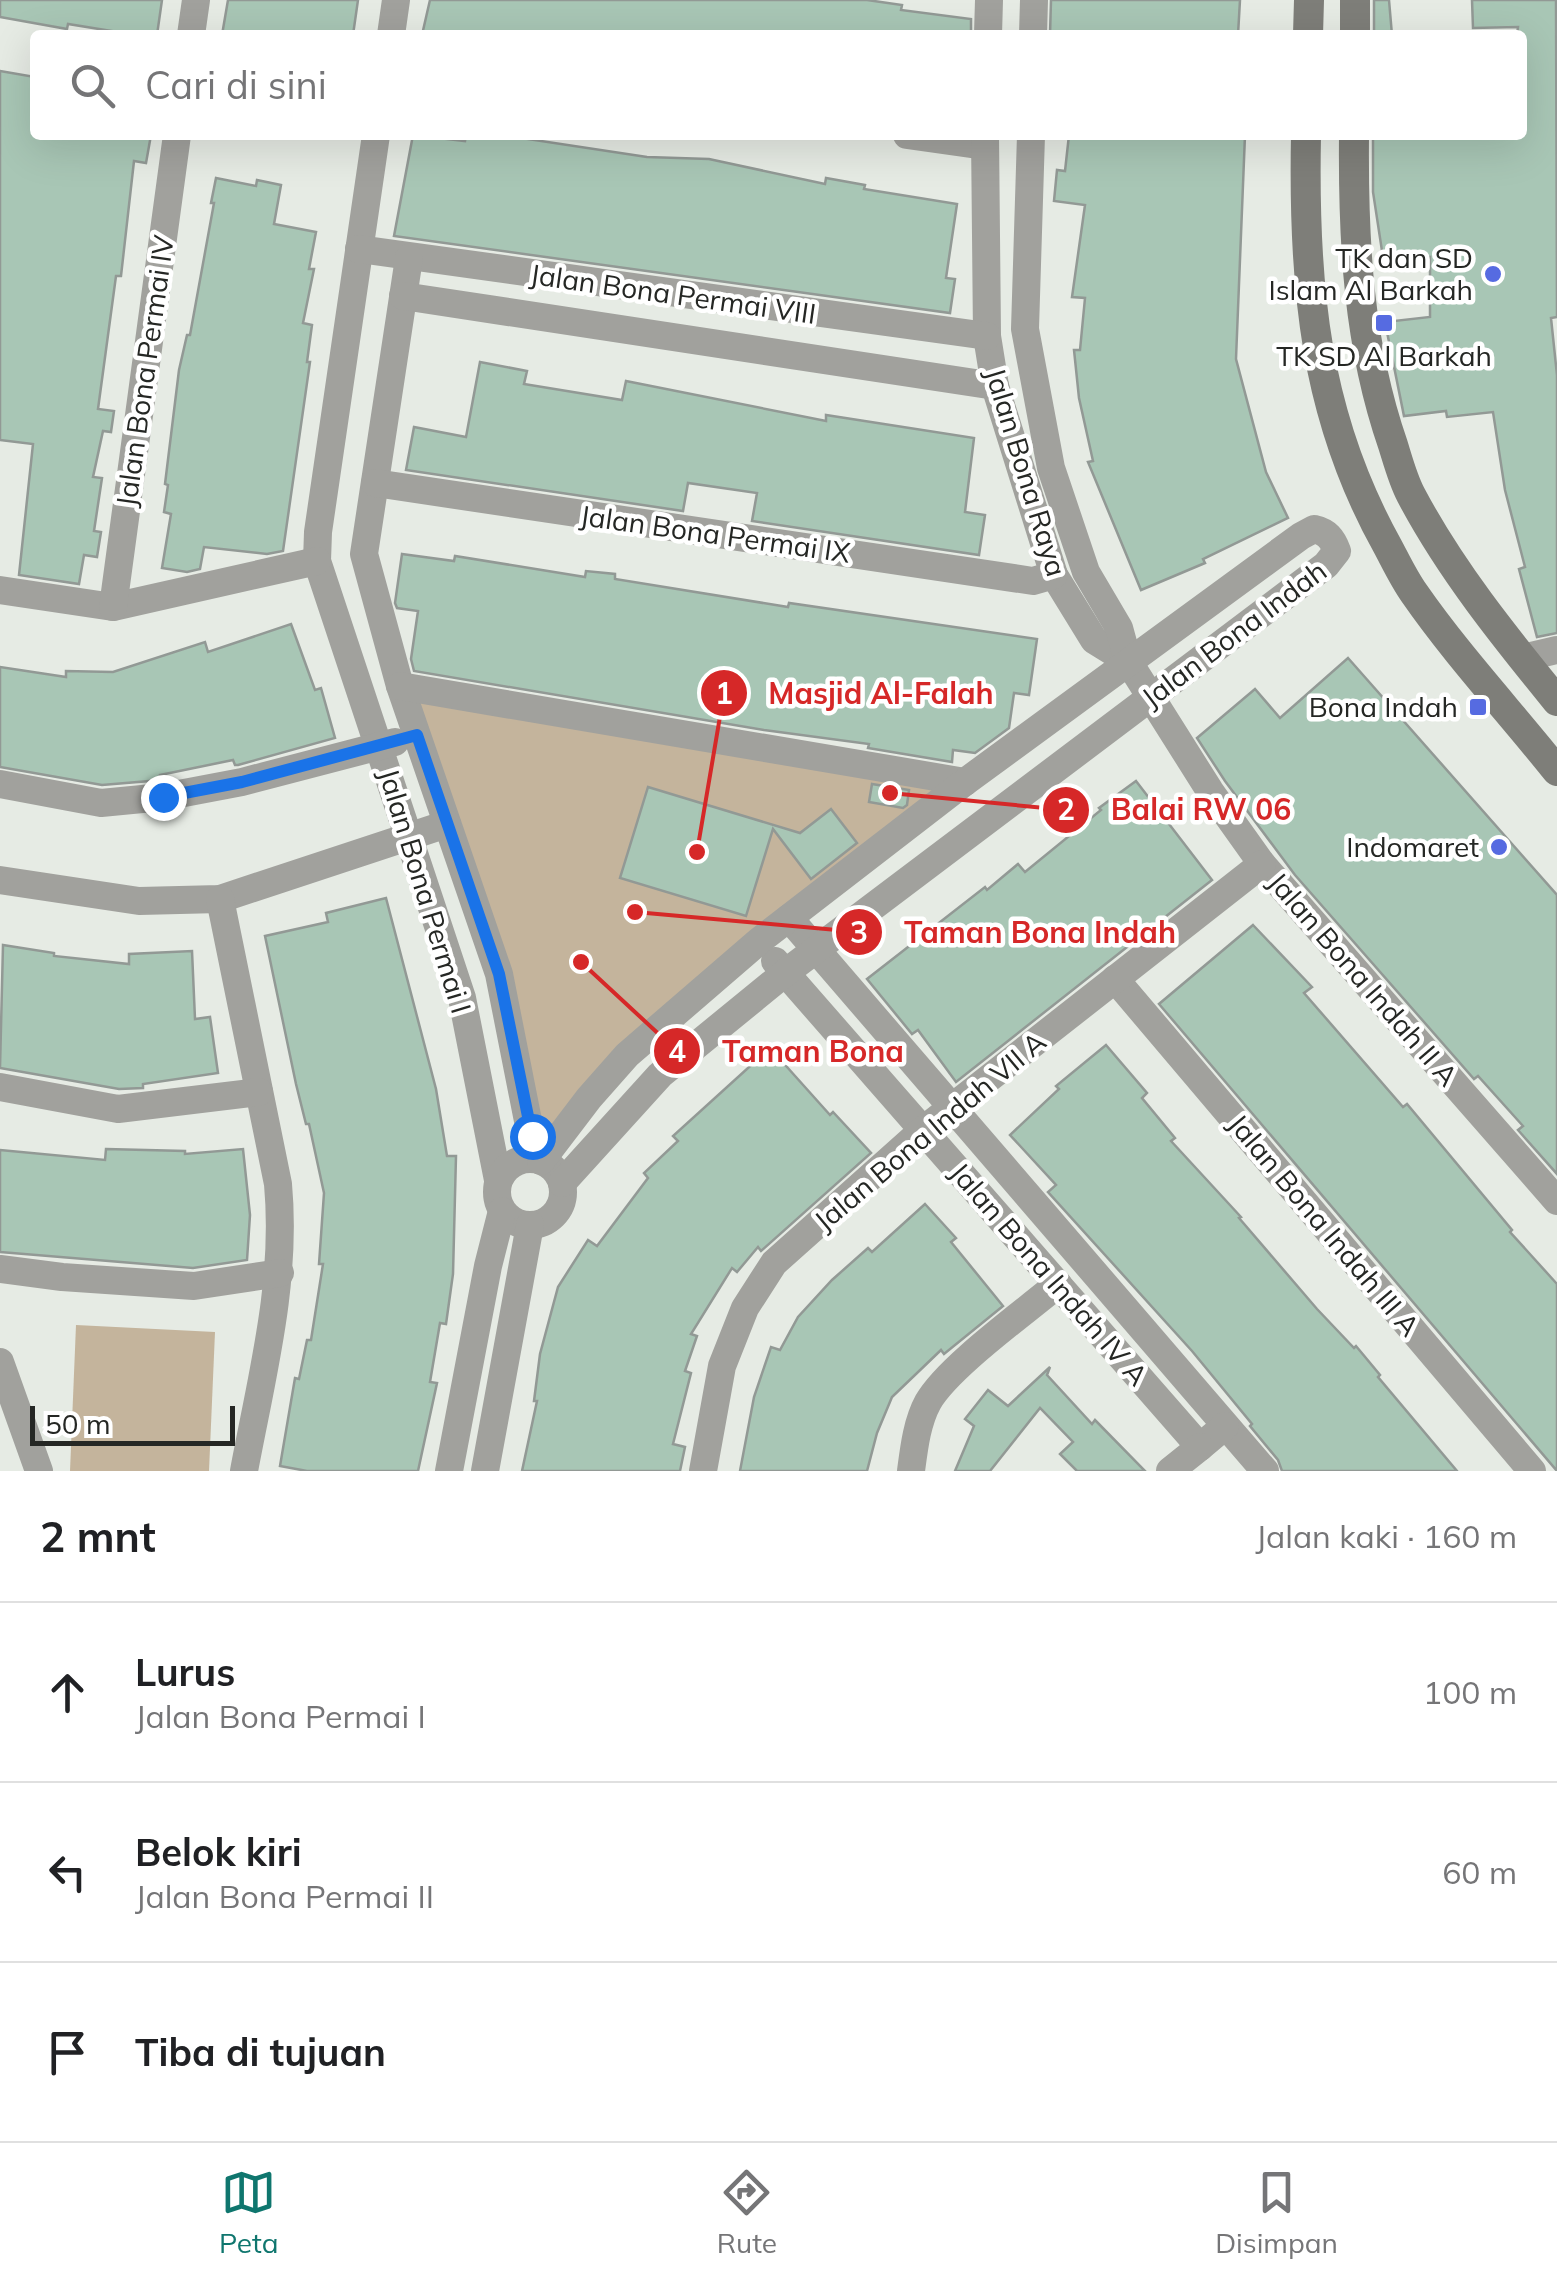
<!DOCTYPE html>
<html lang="id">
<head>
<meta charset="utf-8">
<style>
	body { margin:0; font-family:Mulish,sans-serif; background:#f6f6f6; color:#202124 }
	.scale { position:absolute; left:30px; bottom:25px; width:205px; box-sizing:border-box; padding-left:10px; border:5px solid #252724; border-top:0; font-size:28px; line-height:35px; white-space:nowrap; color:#252724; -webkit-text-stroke:8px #fff; paint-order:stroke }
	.stop { position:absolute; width:30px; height:30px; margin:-22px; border:8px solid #1a73e8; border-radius:50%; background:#fff }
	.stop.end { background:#1a73e8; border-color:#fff; box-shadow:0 2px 10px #0008 }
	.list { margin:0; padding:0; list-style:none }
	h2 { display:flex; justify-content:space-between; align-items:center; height:130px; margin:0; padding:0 40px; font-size:42px }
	h2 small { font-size:32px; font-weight:400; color:#757577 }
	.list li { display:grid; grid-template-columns:65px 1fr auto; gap:30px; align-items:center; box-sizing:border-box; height:180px; padding:0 40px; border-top:2px solid #e0e0e0 }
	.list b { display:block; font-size:38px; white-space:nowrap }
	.list p { margin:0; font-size:32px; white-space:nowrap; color:#757577 }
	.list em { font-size:32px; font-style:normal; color:#757577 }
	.icon { flex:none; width:55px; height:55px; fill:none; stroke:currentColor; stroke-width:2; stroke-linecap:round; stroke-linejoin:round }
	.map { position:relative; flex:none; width:1557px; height:1471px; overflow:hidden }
	.search { position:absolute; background:#fff; box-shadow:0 10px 40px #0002; left:30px; right:30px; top:30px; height:110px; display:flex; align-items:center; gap:25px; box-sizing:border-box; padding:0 35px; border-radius:10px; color:#757577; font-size:38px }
	.sheet { height:670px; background:#fff }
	nav { display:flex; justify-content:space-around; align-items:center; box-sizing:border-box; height:140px; border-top:2px solid #e0e0e0; background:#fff; font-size:28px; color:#757577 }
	nav a { display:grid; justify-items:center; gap:5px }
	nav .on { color:#0f766e }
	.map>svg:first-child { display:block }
	.green { fill:#c4b49c }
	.building { fill:#a8c6b5; stroke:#929995; stroke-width:2.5 }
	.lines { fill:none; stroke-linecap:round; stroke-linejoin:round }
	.street { stroke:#a1a19d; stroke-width:28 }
	.secondary { stroke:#7e7e79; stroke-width:30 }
	.route { stroke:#1a73e8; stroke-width:12 }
	.poi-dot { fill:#566be1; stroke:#fff; stroke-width:4 }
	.labels { text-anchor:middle; stroke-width:9; stroke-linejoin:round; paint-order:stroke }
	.poi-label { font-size:28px; fill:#252724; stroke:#fff; text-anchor:end }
	.street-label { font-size:28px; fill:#252724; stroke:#fff }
	.leader { fill:none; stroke:#d62828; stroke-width:4 }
	.callout-dot { fill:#d62828; stroke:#fff; stroke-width:4 }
	.mark-label { font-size:30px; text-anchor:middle; font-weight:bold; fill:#fff }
	.callout-label { font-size:30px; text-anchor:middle; font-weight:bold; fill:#d62828; stroke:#fff; stroke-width:9; stroke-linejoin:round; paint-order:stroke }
</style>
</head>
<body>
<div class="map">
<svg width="1557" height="1471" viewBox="0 0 1557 1471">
	<rect width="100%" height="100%" fill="#e6ebe4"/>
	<!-- green -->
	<g class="green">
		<path d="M416,700L940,787L542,1146Z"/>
		<path d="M76,1325L215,1332L209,1471H70Z"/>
	</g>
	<!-- building -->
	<g class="building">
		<path d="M0,0H162L157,35H136L68,24L67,29L0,17Z"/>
		<path d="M228,0H358L353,35H222Z"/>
		<path d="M430,0H867L902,5L901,10L971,19V35H422Z"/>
		<path d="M1051,0H1240L1238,35H1050Z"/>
		<path d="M1374,0H1389L1392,35H1374Z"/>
		<path d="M1472,0H1556L1557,317L1551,318L1557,375V633L1537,637L1519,569L1525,567L1505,490L1493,412L1447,417L1446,411L1404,416L1385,322L1430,317V257L1384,264L1373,192V135H1522V35H1517L1518,27L1473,28Z"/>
		<path d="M0,71L35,77V135H151L146,163L134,161L121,276H116L98,409L114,411L111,432L103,431L93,477L102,478L94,531L101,532L97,557L84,555L79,584L19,575L33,444L0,440Z"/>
		<path d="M413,135L465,141L466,135H501L647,157L709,159L825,184L826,178L865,185L864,189L957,204L946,278L955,279L950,313L394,236Z"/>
		<path d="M1069,135H1245L1236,359L1266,472L1288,518L1203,559L1205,563L1141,590L1088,462L1093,461L1079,398L1074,350H1080L1085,298L1072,297L1085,205L1054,201L1057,170L1065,171Z"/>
		<path d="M216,178L256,186L257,180L281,185L274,224L316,232L309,269H314L303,323L312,325L307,362H310L283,551L267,554L204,547L200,569L187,572L162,568L171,514L164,512L168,485L165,484L179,370L187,335H190L214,203H211Z"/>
		<path d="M480,362L527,371L524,384L622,400L626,381L826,421V415L974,438L965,512L985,515L979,555L752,521L757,493L688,483L683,511L406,470L414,427L466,437Z"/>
		<path d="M402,554L454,561L455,556L585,577L586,571L615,574V579L788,607L789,603L1037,639L1029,695L1014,693L1009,728L975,753L953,750L952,762L868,748L869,744L764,730L414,671L411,659L418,611L397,608L395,603Z"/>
		<path d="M291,624L315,690L321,688L335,738L238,765H235L233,760L160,775L161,780L102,785L0,767V667L66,677V671L113,672L205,642L208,652Z"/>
		<path d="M1348,658L1557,895V1174L1518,1130L1523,1126L1478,1076L1474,1079L1295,875L1225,781L1197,738L1255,689L1280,718Z"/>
		<path d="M1136,781L1212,880L956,1082L918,1030L912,1034L867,979L985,887L987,890L1018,864L1025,872L1101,810L1099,808Z"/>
		<path d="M872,784L909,790L907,805L903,808L869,802Z"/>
		<path d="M648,787L800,833L831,809L857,843L811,879L773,829L746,916L620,878Z"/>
		<path d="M386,898L436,1089L447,1156H456L453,1274L446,1324L440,1323L430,1382L437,1383L418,1471H307L280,1466L295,1378L299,1379L307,1340H311L323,1264H319L324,1193L309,1124H306L296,1084L265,936L328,922L326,913Z"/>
		<path d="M1253,925L1312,987L1304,993L1403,1107L1407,1104L1512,1230L1510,1232L1557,1284V1471L1159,1004Z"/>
		<path d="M3,945L54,953V956L129,964V954L192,951L195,1019L210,1017L218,1073L143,1084V1088L119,1089L0,1068Z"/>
		<path d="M1106,1045L1147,1093L1142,1098L1175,1138L1171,1141L1241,1217L1239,1218L1317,1309L1354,1348L1356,1346L1380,1375L1378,1377L1457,1471H1282L1278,1460L1250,1426L1252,1424L1192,1351L1048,1192L1056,1185L1010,1135L1059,1089L1056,1086Z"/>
		<path d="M770,1048L830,1115L833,1112L871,1153L761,1251L758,1247L737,1272L732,1268L691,1334L697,1336L685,1371L691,1373L673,1444L685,1447L680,1471H522L537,1401H534L540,1354L558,1287L588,1240L597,1246L648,1178L644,1173L678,1141L673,1136Z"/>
		<path d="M106,1149L185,1151V1154L243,1149L250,1215L247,1260L193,1268L0,1252V1150L105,1160Z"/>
		<path d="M925,1204L956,1238L951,1242L1003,1306L944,1354L941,1350L892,1397L877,1433L867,1471H740L754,1397L771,1347L780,1350L798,1317L832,1280L868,1248L872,1252Z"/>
		<path d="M1050,1367L1047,1375L1092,1424L1095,1420L1145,1471H1077L1060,1454L1073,1442L1040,1408L990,1471H955L974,1426L965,1419L988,1390L1008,1406Z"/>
	</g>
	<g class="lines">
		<!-- street -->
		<g class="street">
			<path d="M191,35L196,0"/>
			<path d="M391,35L396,0"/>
			<path d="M988,35L989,0"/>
			<path d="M1033,35L1034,0"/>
			<path d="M376,135L318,532L317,561L462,998L498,1180"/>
			<path d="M907,135L985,146"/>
			<path d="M985,135L987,336L995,386L1054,575L1094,640L1128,661"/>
			<path d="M1031,135L1025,329L1051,468L1086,572L1119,628L1128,661L1210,791L1262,864L1557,1201"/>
			<path d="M359,249L987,336"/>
			<path d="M409,258L364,554L400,686L499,974L531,1136V1159"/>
			<path d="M403,296L995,386"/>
			<path d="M375,483L1033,581L1054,575"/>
			<path d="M0,590L113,607L317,561"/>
			<path d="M113,607L177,135"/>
			<path d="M1522,658L1557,650"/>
			<path d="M400,686L965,782"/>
			<path d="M0,784L101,803L163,797L242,782L395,742"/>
			<path d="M0,880L139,901L220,899L447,824"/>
			<path d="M220,899L278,1184C287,1282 262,1375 244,1471"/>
			<path d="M789,918L1265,1471"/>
			<path d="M775,961L1200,1447L1225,1426"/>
			<path d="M1115,979L1532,1471"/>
			<path d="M0,1087L118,1109L259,1092"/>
			<circle cx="530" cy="1192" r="33"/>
			<path d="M541,1161L589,1098L627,1055L759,941L965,782L1301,536L1314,529C1327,532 1332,538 1337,551L1326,565L785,973L660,1075L562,1183"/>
			<path d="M0,1269L62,1277L194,1286L280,1273"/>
			<path d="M0,1362L39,1471"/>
			<path d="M449,1471L488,1266L502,1211"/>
			<path d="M485,1471L530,1225"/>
			<path d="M703,1471L722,1366L745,1308L774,1263L923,1130L1262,864"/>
			<path d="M911,1471C914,1448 917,1422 928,1402C948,1367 1025,1312 1058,1284"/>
			<path d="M1170,1471L1200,1447"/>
		</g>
		<!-- secondary -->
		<g class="secondary">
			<path d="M1308,35L1309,0"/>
			<path d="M1355,35V0"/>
			<path d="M1306,135C1303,284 1314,415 1388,547C1396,562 1404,579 1414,593C1457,655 1510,712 1557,771"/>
			<path d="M1354,135C1353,241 1358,344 1393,445C1398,461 1403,480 1411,495C1450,569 1504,636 1557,701"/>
		</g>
	</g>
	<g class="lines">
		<!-- route -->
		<path class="route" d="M163,797L242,782L417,735L499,974L532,1136"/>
	</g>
	<!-- markers -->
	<g class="poi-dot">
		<circle cx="1493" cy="274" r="10"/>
		<rect x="1374" y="313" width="20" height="20" rx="5"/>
		<rect x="1468" y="697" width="20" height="20" rx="5"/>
		<circle cx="1499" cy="847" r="10"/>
	</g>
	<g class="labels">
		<!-- poi labels -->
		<g class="poi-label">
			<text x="1473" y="268">TK dan SD<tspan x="1473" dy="32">Islam Al Barkah</tspan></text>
			<text x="1384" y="366" text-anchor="middle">TK SD Al Barkah</text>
			<text x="1458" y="717">Bona Indah</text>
			<text x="1479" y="857">Indomaret</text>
		</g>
		<!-- street labels -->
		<g class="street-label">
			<text transform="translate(673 294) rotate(8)" y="10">Jalan Bona Permai VIII</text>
			<text transform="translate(145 371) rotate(-82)" y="10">Jalan Bona Permai IV</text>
			<text transform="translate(1026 472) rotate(73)" y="10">Jalan Bona Raya</text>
			<text transform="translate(715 534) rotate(8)" y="10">Jalan Bona Permai IX</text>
			<text transform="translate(1234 634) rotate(-37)" y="10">Jalan Bona Indah</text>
			<text transform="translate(425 891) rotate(73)" y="10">Jalan Bona Permai I</text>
			<text transform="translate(1363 979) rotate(49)" y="10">Jalan Bona Indah II A</text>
			<text transform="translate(930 1131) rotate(-40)" y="10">Jalan Bona Indah VII A</text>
			<text transform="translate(1324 1225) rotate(50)" y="10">Jalan Bona Indah III A</text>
			<text transform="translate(1049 1274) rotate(49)" y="10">Jalan Bona Indah IV A</text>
		</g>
	</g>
	<!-- callouts -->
	<path class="leader" d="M697 852L724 693M890 793L1066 810M635 912L859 932M581 962L677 1051"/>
	<g class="callout-dot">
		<circle cx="697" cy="852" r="10"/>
		<circle cx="890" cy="793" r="10"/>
		<circle cx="635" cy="912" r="10"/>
		<circle cx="581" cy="962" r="10"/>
		<circle cx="724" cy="693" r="25"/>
		<circle cx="1066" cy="810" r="25"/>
		<circle cx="859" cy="932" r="25"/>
		<circle cx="677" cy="1051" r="25"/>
	</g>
	<g class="mark-label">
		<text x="724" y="704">1</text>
		<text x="1066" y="820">2</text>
		<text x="859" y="943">3</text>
		<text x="677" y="1062">4</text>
	</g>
	<g class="callout-label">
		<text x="881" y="704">Masjid Al-Falah</text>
		<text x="1201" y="820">Balai RW 06</text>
		<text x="1040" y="943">Taman Bona Indah</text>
		<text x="813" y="1062">Taman Bona</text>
	</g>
</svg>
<div class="scale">50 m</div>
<div class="stop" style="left:532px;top:1136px"></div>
<div class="stop end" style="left:163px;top:797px"></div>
<div class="search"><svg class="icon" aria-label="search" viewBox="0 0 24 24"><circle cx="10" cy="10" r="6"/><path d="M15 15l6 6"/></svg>Cari di sini</div>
</div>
<section class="sheet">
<h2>2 mnt<small>Jalan kaki · 160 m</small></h2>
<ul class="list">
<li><svg class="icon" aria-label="ahead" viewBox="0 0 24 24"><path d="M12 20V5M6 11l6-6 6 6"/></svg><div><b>Lurus</b><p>Jalan Bona Permai I</p></div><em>100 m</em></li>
<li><svg class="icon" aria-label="left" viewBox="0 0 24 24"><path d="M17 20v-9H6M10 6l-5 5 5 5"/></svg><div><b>Belok kiri</b><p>Jalan Bona Permai II</p></div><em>60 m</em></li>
<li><svg class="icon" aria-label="arrive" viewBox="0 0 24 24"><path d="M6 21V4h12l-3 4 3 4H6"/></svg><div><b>Tiba di tujuan</b></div></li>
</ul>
</section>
<nav>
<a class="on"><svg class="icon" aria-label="map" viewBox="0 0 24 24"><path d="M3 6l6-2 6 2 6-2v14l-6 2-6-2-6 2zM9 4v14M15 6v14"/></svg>Peta</a>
<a><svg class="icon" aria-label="directions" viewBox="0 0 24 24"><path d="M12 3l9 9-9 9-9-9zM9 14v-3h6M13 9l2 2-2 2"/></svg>Rute</a>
<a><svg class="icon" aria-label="saved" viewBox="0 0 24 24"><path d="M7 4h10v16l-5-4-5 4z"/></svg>Disimpan</a>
</nav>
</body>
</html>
